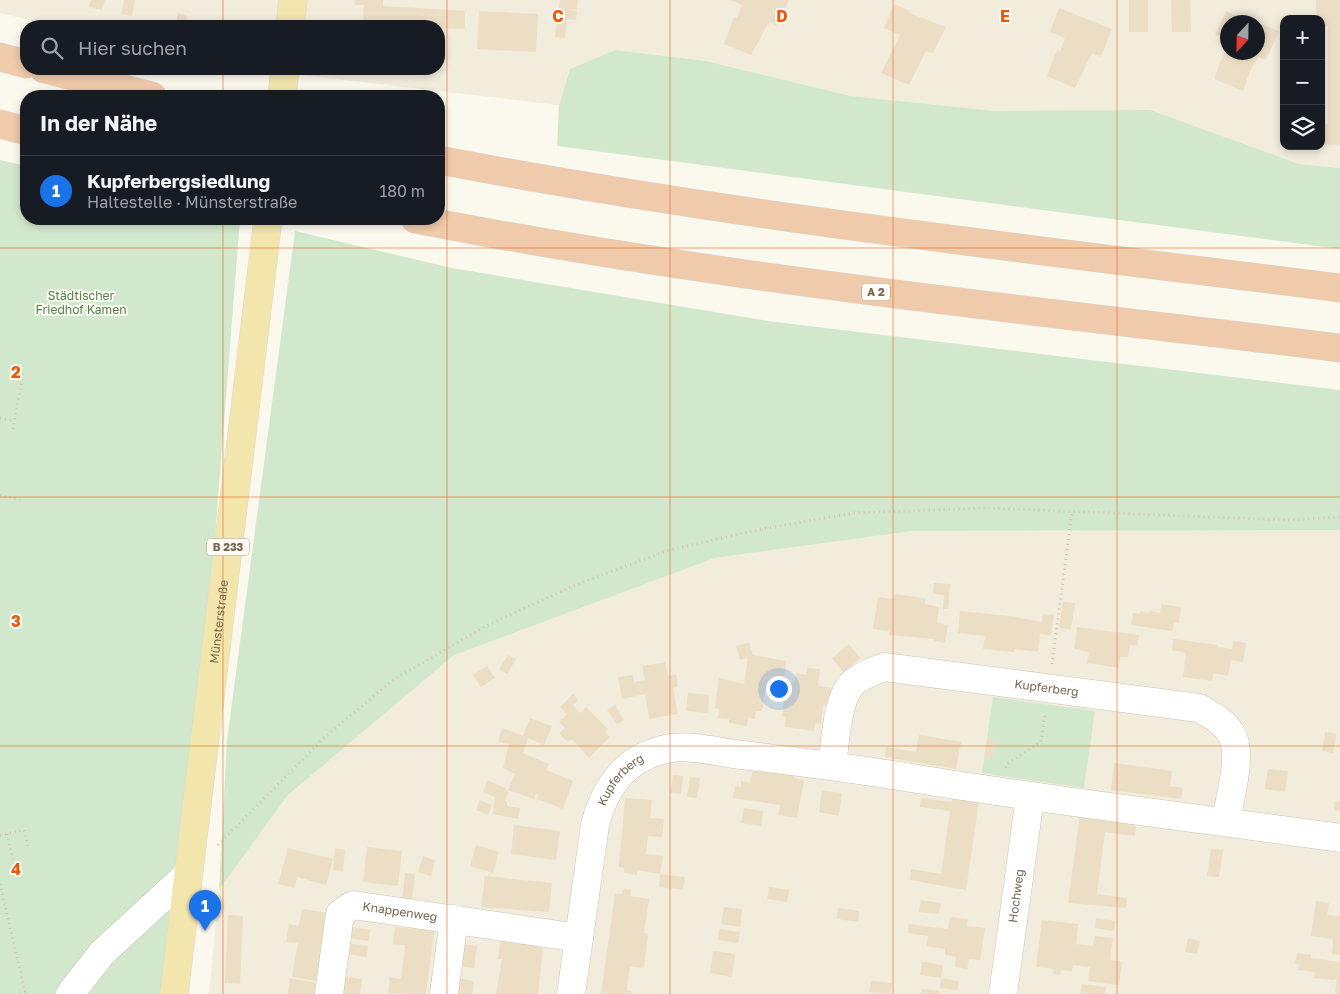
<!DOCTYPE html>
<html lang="de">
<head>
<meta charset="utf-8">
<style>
	body { margin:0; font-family:"Golos Text",sans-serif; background:#20242c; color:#f1f3f6 }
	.controls { position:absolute; right:15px; top:15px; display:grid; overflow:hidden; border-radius:10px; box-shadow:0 2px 8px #0003 }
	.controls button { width:45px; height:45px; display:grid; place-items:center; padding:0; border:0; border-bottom:1px solid #363941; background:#171b24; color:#f1f3f6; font:25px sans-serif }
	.compass { position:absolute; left:1220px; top:15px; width:45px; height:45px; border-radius:50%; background:#171b24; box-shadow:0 2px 8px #0003; rotate:202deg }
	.you { position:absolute; left:778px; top:688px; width:18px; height:18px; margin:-12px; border:4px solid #fff; border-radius:50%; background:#1a73e8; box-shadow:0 0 0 8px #1a73e833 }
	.badge { display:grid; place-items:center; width:32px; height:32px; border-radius:50%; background:#1a73e8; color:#fff; font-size:16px; font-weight:700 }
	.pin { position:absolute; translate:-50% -41px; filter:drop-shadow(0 1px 2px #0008) }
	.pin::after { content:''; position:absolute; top:26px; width:18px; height:15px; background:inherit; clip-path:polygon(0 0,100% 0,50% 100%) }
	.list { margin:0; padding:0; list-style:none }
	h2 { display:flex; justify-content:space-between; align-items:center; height:65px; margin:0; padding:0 20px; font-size:21px }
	h2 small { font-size:16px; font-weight:400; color:#9ea1a6 }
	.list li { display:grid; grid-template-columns:32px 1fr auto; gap:15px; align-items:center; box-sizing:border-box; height:70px; padding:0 20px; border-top:1px solid #363941 }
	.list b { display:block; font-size:19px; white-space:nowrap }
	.list p { margin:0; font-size:16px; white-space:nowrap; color:#9ea1a6 }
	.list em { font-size:16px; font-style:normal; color:#9ea1a6 }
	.icon { flex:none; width:28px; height:28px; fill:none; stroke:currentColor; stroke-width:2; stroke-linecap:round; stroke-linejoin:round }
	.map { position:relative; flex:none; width:1340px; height:994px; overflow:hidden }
	.search { position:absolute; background:#171b24; box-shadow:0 2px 8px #0003; left:20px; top:20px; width:425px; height:55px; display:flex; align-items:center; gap:12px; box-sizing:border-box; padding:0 18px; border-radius:20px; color:#9ea1a6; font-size:19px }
	.panel { position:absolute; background:#171b24; box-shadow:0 2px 8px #0003; left:20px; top:90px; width:425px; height:135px; border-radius:20px }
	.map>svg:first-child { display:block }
	.residential { fill:#f2ecdc; fill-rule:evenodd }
	.green { fill:#d2e8cc }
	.building { fill:#ecddc5 }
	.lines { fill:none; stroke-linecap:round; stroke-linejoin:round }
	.minor-casing { stroke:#cdc4b3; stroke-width:29 }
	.major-casing { stroke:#dbd7d2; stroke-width:29 }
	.highway-casing { stroke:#dbd7d2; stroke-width:29 }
	.path { stroke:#d4c2aa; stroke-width:3; stroke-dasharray:1 4; stroke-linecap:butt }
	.minor { stroke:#fff; stroke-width:28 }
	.major { stroke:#f2e6ad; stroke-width:28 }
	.highway { stroke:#efcaab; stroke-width:28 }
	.grid { fill:none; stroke:#e8590c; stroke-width:1; stroke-opacity:0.55 }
	.labels { text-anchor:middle; stroke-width:4; stroke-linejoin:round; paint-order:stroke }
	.shield { fill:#fefcf4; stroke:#9e9282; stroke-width:1 }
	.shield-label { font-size:11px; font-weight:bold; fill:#756551 }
	.park-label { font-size:12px; fill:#537f4d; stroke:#fefcf4 }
	.street-label { font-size:12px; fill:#756551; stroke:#fefcf4 }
	.grid-label { font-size:16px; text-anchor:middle; font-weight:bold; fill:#e8590c; stroke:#fefcf4; stroke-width:4; stroke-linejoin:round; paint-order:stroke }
</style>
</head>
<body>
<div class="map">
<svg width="1340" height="994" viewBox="0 0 1340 994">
	<rect width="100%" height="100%" fill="#fbf9ed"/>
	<!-- residential -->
	<g class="residential">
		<path d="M0,0H1340V168L1299,164L996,111L851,96L706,61L615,50L570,69L559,105L249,69H439V26H55L0,13ZM1284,19H1321V146H1284ZM1228,22H1258V52H1228Z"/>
		<path d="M1340,530V994H209L219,890L288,795L454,654L715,558L913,531Z"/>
	</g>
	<!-- green -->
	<g class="green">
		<path d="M615,50L706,61L851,96L996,111L1150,110L1299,164L1340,168V249L557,146L559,105L570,69Z"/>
		<path d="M0,160L26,166V219H240L199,742L169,994H0Z"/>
		<path d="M295,231L452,268L768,321L1340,390V530L913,531L715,558L454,655L288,795L219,890L227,740Z"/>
		<path d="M993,697L1095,711L1084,788L982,773Z"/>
	</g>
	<!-- building -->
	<g class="building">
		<path d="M91,0H105L102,10L89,7Z"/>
		<path d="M124,0H135L132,16L121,14Z"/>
		<path d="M355,0H383V6L465,11V29L363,25L364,5H354Z"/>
		<path d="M560,0H578L577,10L566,9L577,11L576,20L567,19L565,38L555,37Z"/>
		<path d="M730,0H789L784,11L782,10L776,23L777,26L769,22L751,55L724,44L734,17L737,18L742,5Z"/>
		<rect x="1129" y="0" width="19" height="32"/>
		<path d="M1171,0H1190L1191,32H1172Z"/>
		<path d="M1316,0H1340V145H1321V124H1328V26H1321V19H1316Z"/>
		<path d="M894,4L910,11L909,13L946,27L933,53L926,51L909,85L881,73L900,35L884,28Z"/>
		<path d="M1059,8L1112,29L1101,57L1092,53L1075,88L1047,76L1057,50L1060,51L1065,38L1050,32Z"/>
		<path d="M479,11L538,14L536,52L477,49Z"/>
		<path d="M1226,11L1252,22H1228V39L1215,35Z"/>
		<path d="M178,13L187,15L185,24L176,22Z"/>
		<path d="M1258,23L1279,31L1266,60L1258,57L1250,71L1243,91L1214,79L1224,53L1258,52Z"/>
		<path d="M934,583L950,584L948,609H943L944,595L933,594Z"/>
		<path d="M894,594L925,598V604L939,607L937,623L948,625L945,643L935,641L934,639L889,635V631L873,629L878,597L893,599Z"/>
		<path d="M1063,602L1075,603L1071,629L1059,628Z"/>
		<path d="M1161,604L1181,607L1179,623L1174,622L1172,631L1131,625L1133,613L1140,614L1141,611L1149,613L1150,611L1160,613Z"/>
		<path d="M960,611L1019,617V618L1042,622L1043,614L1054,615L1051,635L1040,634L1038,652L1015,649L1014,652L983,649L985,636L958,633Z"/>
		<path d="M1077,627L1139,635L1137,646L1130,645L1128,657H1120L1119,668L1087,663L1089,652L1074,649Z"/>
		<path d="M1173,639L1218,645V647L1232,649L1233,641L1246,643L1243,662L1231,660L1228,676L1214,673L1212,681L1183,677L1186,653L1172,650Z"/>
		<path d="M749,643L753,655L786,661L784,682L773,681L772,687L766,686L762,711H756L755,719L748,718L747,726L729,723V719L718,718L719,709L715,708L719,678L744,684L748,658L740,660L736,646Z"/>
		<path d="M849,644L860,658L843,672L832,658Z"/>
		<path d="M508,655L516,659L507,674L499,669Z"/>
		<path d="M665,662L668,676L676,674L678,686L673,688L678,714L649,719L645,694L622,699L618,677L633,675L634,682L645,680L642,666Z"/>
		<path d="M487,666L495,678L481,687L473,675Z"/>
		<path d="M807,668L820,669L818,686L837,688L834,707L823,705L821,724L816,723L814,731L785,727L786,717L782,716L786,682L795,683L796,673L806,675Z"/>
		<path d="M688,693L709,695L708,713L686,711Z"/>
		<path d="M573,694L578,700L573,705L580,713L586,707L608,729L605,732L610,737L589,758L572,739L568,742L559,733L565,728L559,722L567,714L560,707Z"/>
		<path d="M615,705L624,720L617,724L607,710Z"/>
		<path d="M530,718L552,726L544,745L528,738L523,753L549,764L546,770L573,781L563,809L537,799L538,794H536L534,799L508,790L515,774L503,768L509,744L498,742L502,728L523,736Z"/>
		<path d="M1325,732L1337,734L1333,753L1322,751Z"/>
		<path d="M919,735L961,742L956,769L885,757L886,747L916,752Z"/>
		<path d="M987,738L996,740L993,758L984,757Z"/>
		<path d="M1114,763L1172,771L1170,786L1183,788L1181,799L1111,790Z"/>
		<path d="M754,765L795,773L794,778L804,780L797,818L778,815L780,805L733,798L735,786L741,787V781L750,783Z"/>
		<path d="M1268,769L1288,771L1285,792L1265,789Z"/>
		<path d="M673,775L683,776L681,794L670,793Z"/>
		<path d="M690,777L700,778L697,798L687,797Z"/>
		<path d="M487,780L505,788L508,792L505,801L507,802V806L520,808L518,819L493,814L495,797L483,793Z"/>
		<path d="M822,790L842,793L839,816L819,812Z"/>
		<path d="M625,798L652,800L650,818L664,819L662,837L648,836L646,854L663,856L660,874L637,870V875L624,873V868L619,867Z"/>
		<path d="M921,798L952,802V798L979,801L966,890L910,880L911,869L941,874L950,811L920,807Z"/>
		<path d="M480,800L492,805L488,815L476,810Z"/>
		<path d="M1335,801L1340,802V811L1334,810Z"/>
		<path d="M744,808L763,811L761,826L741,823Z"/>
		<path d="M1080,815L1136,826L1135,836L1105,832L1097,894L1127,898L1126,908L1068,903Z"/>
		<path d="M514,825L560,831L556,860L511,854Z"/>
		<path d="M476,845L499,852L493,873L470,866Z"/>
		<path d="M367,847L402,851L398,886L363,882Z"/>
		<path d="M288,848L333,859L326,885L297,877L295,888L278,884Z"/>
		<path d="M335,848L345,850L343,871L333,870Z"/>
		<path d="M1211,849L1223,850L1219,877L1207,876Z"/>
		<path d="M423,856L435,860L431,876L418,872Z"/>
		<path d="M405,873L415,874L412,902L402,901Z"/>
		<path d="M660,874L685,877L683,890L659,887Z"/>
		<path d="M485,876L552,883L549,912L481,907Z"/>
		<path d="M769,887L789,890L787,902L767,899Z"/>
		<path d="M623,889L631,890L630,896L649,899L644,933L648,934L644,968L630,966L627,990L631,991V994H601L615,894H622Z"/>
		<path d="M921,900L941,903L939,914L919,912Z"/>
		<path d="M1316,901L1329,903L1327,915L1340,916V955L1332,954L1333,939L1311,936Z"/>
		<path d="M724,907L742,909L740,927L721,924Z"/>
		<path d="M838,908L859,911L858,922L837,919Z"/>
		<path d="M302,909L328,913L318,981L292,977L298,943L286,942L289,924L299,926Z"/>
		<path d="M228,915L243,916L240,984L225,983Z"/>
		<path d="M950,917L968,919L967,926L985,928L980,960L969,959L967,969L955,967L956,957L945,955V949L927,946L928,936L908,933L909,924L948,929Z"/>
		<path d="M1096,918L1115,921L1114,931L1095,928Z"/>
		<path d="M1042,920L1078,924L1076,944L1093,946L1095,936L1113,938L1110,960L1122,962L1119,985L1088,981L1090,967L1073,965L1072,971L1061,970L1060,975L1053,974L1054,969L1036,967Z"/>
		<path d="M350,927L370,930L369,941L349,938Z"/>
		<path d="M395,927L434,931L426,994L388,993L390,977L401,979L405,945L393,944Z"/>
		<path d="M719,929L740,932L738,943L718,940Z"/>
		<path d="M501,937L537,941V947L543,948L538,994H496L502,959H498Z"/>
		<path d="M1188,938L1200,941L1197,954L1185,952Z"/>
		<path d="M347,943L368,946L367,957L346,954Z"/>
		<path d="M460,944L477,946L474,968L457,966Z"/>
		<path d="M713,951L735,954L732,977L710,973Z"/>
		<path d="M1297,953L1311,955V958L1340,962V994H1335L1337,978L1334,980L1314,978L1315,972L1298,970L1299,964H1295Z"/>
		<path d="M922,962L943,965L941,978L959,981L957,990L940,988L941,978L920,975Z"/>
		<path d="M343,976L362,979L360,994H341Z"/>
		<path d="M290,978L317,983L316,994H288Z"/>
		<path d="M455,978L474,981L473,994H453Z"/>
		<path d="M871,981L892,983L890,994L869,992Z"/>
		<path d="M1082,984L1106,987L1105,994H1081Z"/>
		<path d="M922,989L939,991V994H921Z"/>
	</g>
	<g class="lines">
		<defs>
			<g id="minor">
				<path id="s1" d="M832,765C835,744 837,703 850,686C858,676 873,672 884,667L1199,708C1211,715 1225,722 1232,735C1243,756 1229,799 1226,822"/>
				<path d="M70,994L102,953L188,874"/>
				<path id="s2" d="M329,994L340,914L353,905L579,938"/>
				<path d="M444,994L454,919"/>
				<path id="s3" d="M571,994L595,825C605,786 625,758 666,749C687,744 713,751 734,754C793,761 852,768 911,778C1053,801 1197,818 1340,838"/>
				<path id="s4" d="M1003,994L1030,797"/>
			</g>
			<g id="major">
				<path d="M290,26L293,0"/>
				<path d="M282,96L285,69"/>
				<path id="s5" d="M174,994L268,219"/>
			</g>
			<g id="highway">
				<path d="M0,57L26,64"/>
				<path d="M44,69L152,96"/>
				<path d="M0,124L26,131"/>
				<path d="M439,160C737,217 1039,250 1340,288"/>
				<path d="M415,219C721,279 1031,310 1340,348"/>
			</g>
		</defs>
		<!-- minor casing -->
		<use href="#minor" class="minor-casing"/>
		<!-- major casing -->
		<use href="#major" class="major-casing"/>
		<!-- highway casing -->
		<use href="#highway" class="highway-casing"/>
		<!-- path -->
		<g class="path">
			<path d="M0,418L14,421"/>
			<path d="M13,429L23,373"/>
			<path d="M0,495L20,500"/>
			<path d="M1052,664L1072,512"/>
			<path d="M1006,768L1007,764L1041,742L1045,713"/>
			<path d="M7,834L15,869"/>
			<path d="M0,835L24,830L29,850"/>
			<path d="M218,845L324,738L393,680L484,627L573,586L669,550L762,529L854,513L985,508L1287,520L1340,517"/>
			<path d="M0,884L25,992L16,994"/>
		</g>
		<!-- minor -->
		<use href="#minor" class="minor"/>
		<!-- major -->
		<use href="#major" class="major"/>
		<!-- highway -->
		<use href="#highway" class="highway"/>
	</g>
	<!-- grid -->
	<path class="grid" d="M223,0V26M447,0V994M670,0V994M893,0V994M1117,0V994M223,69V96M223,219V994M0,248H1340M0,497H1340M0,746H1340"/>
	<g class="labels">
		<!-- shield labels -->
		<g class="shield">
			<rect x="862" y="283.5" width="28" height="17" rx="4"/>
			<rect x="207" y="538.5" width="42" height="17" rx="4"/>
		</g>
		<g class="shield-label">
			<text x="876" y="296">A 2</text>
			<text x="228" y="551">B 233</text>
		</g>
		<!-- park labels -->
		<g class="park-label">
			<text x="81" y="300">Städtischer<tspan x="81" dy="14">Friedhof Kamen</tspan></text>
		</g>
		<!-- street labels -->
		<g class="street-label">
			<text dy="4" stroke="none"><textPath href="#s5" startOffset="375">Münsterstraße</textPath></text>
			<text dy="4" stroke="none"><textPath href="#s1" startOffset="285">Kupferberg</textPath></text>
			<text dy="4" stroke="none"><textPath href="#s3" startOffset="224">Kupferberg</textPath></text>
			<text dy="4" stroke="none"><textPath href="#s4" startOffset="99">Hochweg</textPath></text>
			<text dy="4" stroke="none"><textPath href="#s2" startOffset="144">Knappenweg</textPath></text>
		</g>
	</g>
	<g class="grid-label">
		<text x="558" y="22">C</text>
		<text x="782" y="22">D</text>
		<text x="1005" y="22">E</text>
		<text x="16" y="378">2</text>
		<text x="16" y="627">3</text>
		<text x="16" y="875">4</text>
	</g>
</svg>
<div class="controls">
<button>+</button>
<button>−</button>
<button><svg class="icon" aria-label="layers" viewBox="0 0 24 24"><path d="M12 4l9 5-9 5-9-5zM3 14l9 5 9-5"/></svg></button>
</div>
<svg class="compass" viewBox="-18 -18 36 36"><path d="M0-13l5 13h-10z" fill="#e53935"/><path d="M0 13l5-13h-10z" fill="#9ea1a6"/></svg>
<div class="you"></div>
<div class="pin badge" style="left:205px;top:931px">1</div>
<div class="search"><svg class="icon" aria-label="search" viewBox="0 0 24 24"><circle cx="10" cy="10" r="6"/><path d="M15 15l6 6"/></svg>Hier suchen</div>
<section class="panel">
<h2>In der Nähe<small></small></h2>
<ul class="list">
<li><span class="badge">1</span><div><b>Kupferbergsiedlung</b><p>Haltestelle · Münsterstraße</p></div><em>180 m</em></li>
</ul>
</section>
</div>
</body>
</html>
